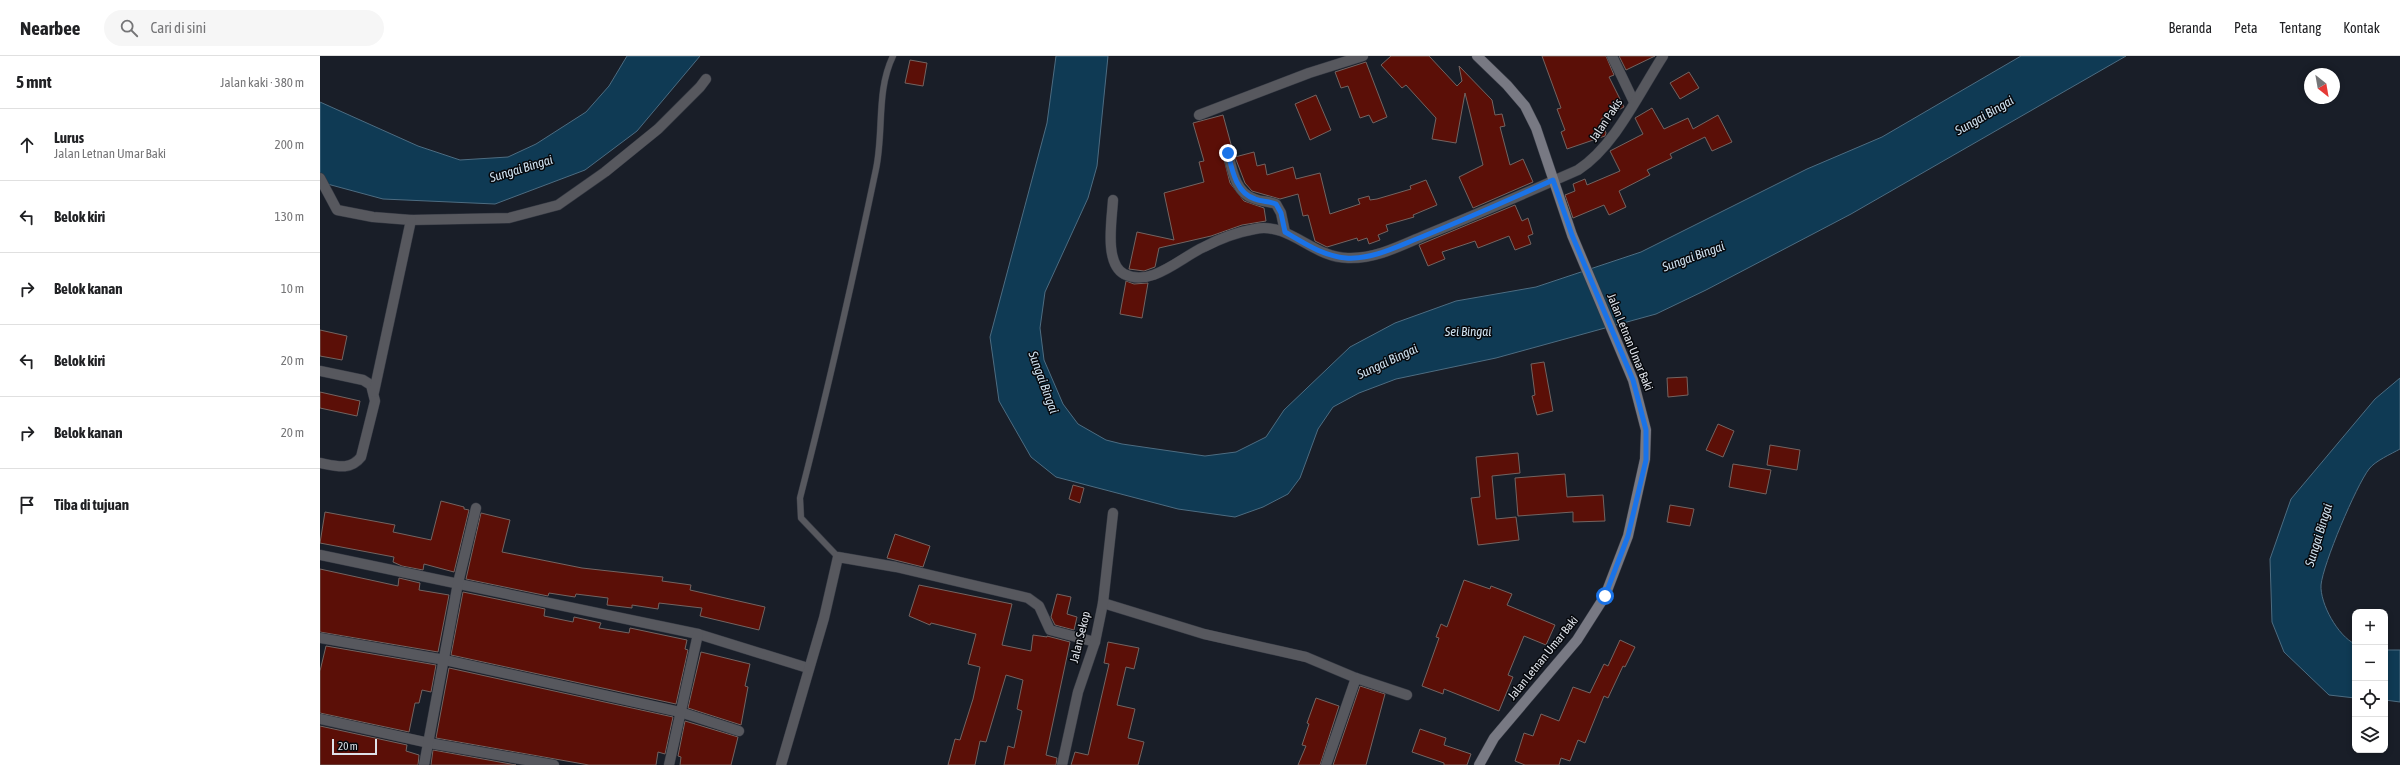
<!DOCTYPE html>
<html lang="id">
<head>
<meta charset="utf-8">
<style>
	body { margin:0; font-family:"Asap Condensed",sans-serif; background:#f6f6f6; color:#202124 }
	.controls { position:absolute; right:12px; bottom:12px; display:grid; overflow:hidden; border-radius:8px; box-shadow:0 2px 6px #0003 }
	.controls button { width:36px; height:36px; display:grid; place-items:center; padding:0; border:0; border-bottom:1px solid #e0e0e0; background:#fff; color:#202124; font:20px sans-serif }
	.compass { position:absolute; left:1984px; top:12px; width:36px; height:36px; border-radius:50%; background:#fff; box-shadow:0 2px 6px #0003; rotate:149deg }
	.scale { position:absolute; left:12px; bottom:10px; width:45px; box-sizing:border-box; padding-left:4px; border:2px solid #dee2e9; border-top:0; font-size:11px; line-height:14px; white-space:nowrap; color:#dee2e9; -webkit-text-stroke:3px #06080c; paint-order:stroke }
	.stop { position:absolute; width:12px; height:12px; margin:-9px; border:3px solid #1a73e8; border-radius:50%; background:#fff }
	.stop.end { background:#1a73e8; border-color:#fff; box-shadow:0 1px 4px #0008 }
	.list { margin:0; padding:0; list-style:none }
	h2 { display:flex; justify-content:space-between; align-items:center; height:52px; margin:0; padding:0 16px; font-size:17px }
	h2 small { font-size:13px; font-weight:400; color:#757577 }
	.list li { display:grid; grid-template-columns:26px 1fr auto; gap:12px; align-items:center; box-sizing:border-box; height:72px; padding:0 16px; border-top:1px solid #e0e0e0 }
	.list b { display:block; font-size:15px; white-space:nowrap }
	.list p { margin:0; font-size:13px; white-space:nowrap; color:#757577 }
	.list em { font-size:13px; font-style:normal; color:#757577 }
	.icon { flex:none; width:22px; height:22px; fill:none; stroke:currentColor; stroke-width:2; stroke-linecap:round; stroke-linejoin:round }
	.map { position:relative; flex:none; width:2080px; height:709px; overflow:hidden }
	header { display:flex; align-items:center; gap:24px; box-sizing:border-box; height:56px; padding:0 20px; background:#fff; border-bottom:1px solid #e0e0e0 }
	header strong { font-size:19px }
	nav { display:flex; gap:22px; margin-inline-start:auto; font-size:14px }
	.search { width:280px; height:36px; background:#f6f6f6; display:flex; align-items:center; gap:10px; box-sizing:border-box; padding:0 14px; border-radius:22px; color:#757577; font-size:15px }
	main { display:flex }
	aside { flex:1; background:#fff }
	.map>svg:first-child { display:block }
	.water { fill:#0f3a54; stroke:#4d6c81 }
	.building { fill:#5b0f07; stroke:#736461 }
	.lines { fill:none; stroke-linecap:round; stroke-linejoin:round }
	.lane-casing { stroke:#353943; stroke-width:7 }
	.street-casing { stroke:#353943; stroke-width:11 }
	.secondary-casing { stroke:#353943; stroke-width:11 }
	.lane { stroke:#57585e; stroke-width:6 }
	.street { stroke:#57585e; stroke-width:10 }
	.secondary { stroke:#787983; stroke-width:10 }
	.route { stroke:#1a73e8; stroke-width:5 }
	.labels { text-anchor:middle; stroke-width:3; stroke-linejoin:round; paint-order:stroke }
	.street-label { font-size:12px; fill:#dee2e9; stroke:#06080c }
	.water-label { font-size:13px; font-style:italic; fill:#cee0ee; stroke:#06080c }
</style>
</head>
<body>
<header>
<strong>Nearbee</strong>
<div class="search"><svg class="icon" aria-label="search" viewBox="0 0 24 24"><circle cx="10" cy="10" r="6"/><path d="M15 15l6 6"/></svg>Cari di sini</div>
<nav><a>Beranda</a><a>Peta</a><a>Tentang</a><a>Kontak</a></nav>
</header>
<main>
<aside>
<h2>5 mnt<small>Jalan kaki · 380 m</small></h2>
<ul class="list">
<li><svg class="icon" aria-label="ahead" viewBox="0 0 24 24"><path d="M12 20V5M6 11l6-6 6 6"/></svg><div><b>Lurus</b><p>Jalan Letnan Umar Baki</p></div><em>200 m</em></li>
<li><svg class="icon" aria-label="left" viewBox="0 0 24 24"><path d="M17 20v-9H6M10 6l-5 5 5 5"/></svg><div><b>Belok kiri</b></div><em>130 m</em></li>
<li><svg class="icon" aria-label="right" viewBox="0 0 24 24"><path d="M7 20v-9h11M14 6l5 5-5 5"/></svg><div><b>Belok kanan</b></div><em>10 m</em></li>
<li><svg class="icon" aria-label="left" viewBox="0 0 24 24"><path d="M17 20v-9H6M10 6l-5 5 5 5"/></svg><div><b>Belok kiri</b></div><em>20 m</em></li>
<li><svg class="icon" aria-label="right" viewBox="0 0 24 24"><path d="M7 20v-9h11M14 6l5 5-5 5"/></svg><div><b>Belok kanan</b></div><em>20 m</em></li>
<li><svg class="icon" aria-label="arrive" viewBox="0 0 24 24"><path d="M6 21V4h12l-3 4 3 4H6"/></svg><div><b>Tiba di tujuan</b></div></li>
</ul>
</aside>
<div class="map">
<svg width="2080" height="709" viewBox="0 0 2080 709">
	<rect width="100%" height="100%" fill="#191e28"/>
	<!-- water -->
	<g class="water">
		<path d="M307,0H380L317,75L265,114L175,148L63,143L0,126V46L98,90L140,104L188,101L216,88L266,56L289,30Z"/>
		<path d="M736,0H788L777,110L768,142L725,236L720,272L724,304L743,348L758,368L786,384L802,388L885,400L916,396L946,381L964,354L1030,291L1075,267L1136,245L1216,231L1321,196L1487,113L1562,81L1701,0H1806L1531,158L1386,234L1336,258L1176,302L1076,323L1039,337L1013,351L998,373L980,422L968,438L943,451L915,461L858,453L736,421L711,401L679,345L670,281L727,67Z"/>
		<path d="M2080,322V393C2071,398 2055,405 2049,413C2036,430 2003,508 2001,529C2000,548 2018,580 2035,588V642L2009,639L1964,596L1952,566L1950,503L1971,443L2055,343Z"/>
		<path d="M2065,594H2080V646L2065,644Z"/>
	</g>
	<!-- building -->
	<g class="building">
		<path d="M1071,0H1109L1137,30L1142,25L1139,10L1172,44L1175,59L1182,58L1185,70L1180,71L1190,109L1203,103L1213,126L1153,152L1139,121L1163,109L1145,37L1136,87L1112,83L1116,62L1086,29L1082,32L1061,9Z"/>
		<path d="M1222,0H1286L1294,19L1289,21L1304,51L1281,63L1286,77L1285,80L1247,93L1241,76L1245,74L1237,53L1241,52Z"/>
		<path d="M1299,0H1335L1306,14Z"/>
		<path d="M590,4L607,7L603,30L585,27Z"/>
		<path d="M1046,6L1067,61L1053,67L1049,59L1040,62L1028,30L1021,32L1015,16Z"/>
		<path d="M1369,16L1379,32L1360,43L1350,27Z"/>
		<path d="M996,39L1011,74L990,84L975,48Z"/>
		<path d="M1332,52L1344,73L1368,62L1373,73L1398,59L1412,86L1392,95L1385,81L1350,98L1352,102L1327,114L1330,119L1299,135L1306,151L1289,159L1284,149L1253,162L1245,139L1255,135L1253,128L1265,123L1267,129L1300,115L1290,95L1323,78L1315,62Z"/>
		<path d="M903,59L912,92L906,91L902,95L910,127L924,145L944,152L946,165L922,169L891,180L839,192L835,211L824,215L809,213L817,176L854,184L844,137L884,126L879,106L884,105L873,67Z"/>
		<path d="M934,96L937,110L945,108L947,119L973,111L976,123L1000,117L1010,158L1040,148L1038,143L1049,140L1050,144L1057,143L1091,133L1090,130L1106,124L1117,149L1093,159L1094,161L1066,169L1068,175L1058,179L1060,184L1049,188L1047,182L1038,185L1037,182L1007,191L995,185L988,159L983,160L978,138L960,143L932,135L925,127L915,101Z"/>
		<path d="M1195,149L1202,165L1208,162L1213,178L1208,180L1211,188L1195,194L1189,180L1158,192L1155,185L1122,196L1125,203L1108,210L1099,189Z"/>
		<path d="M806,225L814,228L828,227L822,262L800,258Z"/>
		<path d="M0,274L27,280L22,304L0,300Z"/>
		<path d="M1224,306L1233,355L1217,359L1212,340L1215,339L1211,308Z"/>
		<path d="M1367,321L1368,339L1348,341L1347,322Z"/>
		<path d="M0,336L40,345L37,360L0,352Z"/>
		<path d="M1398,368L1414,375L1403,401L1386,394Z"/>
		<path d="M1450,389L1480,394L1477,414L1447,409Z"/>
		<path d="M1198,397L1200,417L1172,420L1176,463L1196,461L1199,484L1158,489L1151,442L1160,441L1156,401Z"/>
		<path d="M1413,408L1451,414L1446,438L1409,431Z"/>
		<path d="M1245,418L1247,441L1283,439L1285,465L1253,466V456L1198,460L1195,422Z"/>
		<path d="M753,429L764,432L760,447L749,443Z"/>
		<path d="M121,445L144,451V453L149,454L134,516L104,508L103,514L82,510L73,506L74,501L0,487L5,456L75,469L73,476L111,484Z"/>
		<path d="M1350,449L1374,453L1370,470L1347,466Z"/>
		<path d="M161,457L190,464L182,496L262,512L343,521L342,525L371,529L370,534L445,551L439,574L380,560L382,552L339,547L338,553L312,549V552L287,549L288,542L256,538L255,541L229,537L228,540L146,523Z"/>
		<path d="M575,478L610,490L603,511L567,502Z"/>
		<path d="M0,513L78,530L79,522L100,527L99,534L129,539L118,596L0,576Z"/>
		<path d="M1144,524L1170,533L1171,530L1192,538L1187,549L1235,569L1226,589L1204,580L1188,619L1193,621L1179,655L1124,633L1123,638L1102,630L1119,582L1116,581L1121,568L1127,571Z"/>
		<path d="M599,529L692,548L682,589L711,595L713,579L727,581V580L750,586L726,699L737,702L736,709H684L688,690L694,692L702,655L697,653L703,624L686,619L666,686L660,685L655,709H628L635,683L640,684L653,643L660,611L648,608L656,578L611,567L610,569L589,560Z"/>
		<path d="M143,536L225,553L224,560L253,566L254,561L281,567L279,572L309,577L310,572L367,584L365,593L368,594L356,648L131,599Z"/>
		<path d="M737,538L751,541L747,558L757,561L754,574L735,569L731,561Z"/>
		<path d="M1300,584L1315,591L1305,611L1303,610L1288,642L1284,640L1265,687L1258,684L1250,705L1241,702L1239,709H1205L1195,705L1204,677L1213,680L1221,658L1239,665L1253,631L1270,637L1284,608L1288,610Z"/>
		<path d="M788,586L819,592L814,613L806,611L797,649L815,653L808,682L824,686L818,709H751L755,696L768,699L789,608L784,607Z"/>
		<path d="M6,590L116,609L111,636L102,634L99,647H95L89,676L0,657V615Z"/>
		<path d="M381,596L430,608L425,630L428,631L421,669L368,652Z"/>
		<path d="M129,612L353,661L345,698L338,696L336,709H269L116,682Z"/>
		<path d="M1040,630L1065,638L1046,709H1013Z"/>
		<path d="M996,642L1019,650L1000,709H978L986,690L982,689L989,668L987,667Z"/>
		<path d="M365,665L418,681L411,709H360L361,701L358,700Z"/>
		<path d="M0,670L87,689L86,695L99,699L98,709H0Z"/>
		<path d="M1100,673L1126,682L1124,689L1151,698L1147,709H1124V707L1092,696Z"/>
		<path d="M113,694L196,709H111Z"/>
	</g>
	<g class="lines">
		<defs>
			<path id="lane" d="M518,501L481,462L480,442C508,333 533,223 556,113C564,75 556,35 573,0"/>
			<g id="street">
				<path d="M1292,0L1314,46"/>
				<path d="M879,59L989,17L1043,0"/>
				<path d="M908,97C912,114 916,138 935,143C942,146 949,145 956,148L961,157L965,176"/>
				<path d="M0,122L17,154L53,161L91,164L189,162L238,149L285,116L338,73L380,31L386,23"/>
				<path d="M793,144C792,163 784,207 804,218C831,232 861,201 884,191C899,183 918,176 935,173C970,166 993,202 1028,202C1056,203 1082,189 1108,178C1158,158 1208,136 1258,114C1295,90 1319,37 1343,0"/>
				<path d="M0,315L43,324L51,329L55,345L41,401C30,415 16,410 0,407"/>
				<path d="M54,336L91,164"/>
				<path d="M0,499L378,578L488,612"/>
				<path d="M783,547L884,578L986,601L1036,622L1087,639"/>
				<path d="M0,582L125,604L360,656L419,675"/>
				<path d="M0,663L109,687L234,709"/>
				<path d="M104,709L138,527L156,452"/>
				<path d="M349,709L378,578"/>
				<path d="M461,709L504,562L518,501L576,511L708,542L719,550L730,574L775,586"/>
				<path d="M742,709L758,636L775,586L783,547L793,457"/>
				<path d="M1006,709L1036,622"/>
			</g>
			<path id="secondary" d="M1157,0L1187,29L1205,50L1216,72L1252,179L1313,324L1326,374L1325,403L1308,480L1285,540L1257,584L1174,682L1159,709"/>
		</defs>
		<!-- lane casing -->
		<use href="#lane" class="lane-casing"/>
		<!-- street casing -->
		<use href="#street" class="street-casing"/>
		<!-- secondary casing -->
		<use href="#secondary" class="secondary-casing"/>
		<!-- lane -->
		<use href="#lane" class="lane"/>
		<!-- street -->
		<use href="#street" class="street"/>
		<!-- secondary -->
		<use href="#secondary" class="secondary"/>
	</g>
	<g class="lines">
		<!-- route -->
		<path class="route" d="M908,97C912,114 916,137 935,143C942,146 949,145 956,148L961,157L965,176C984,187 1003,200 1026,202C1053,204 1080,189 1104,180C1148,162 1191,143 1233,124L1252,179L1313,324L1326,374V404L1308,480L1285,540"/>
	</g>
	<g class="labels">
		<!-- street labels -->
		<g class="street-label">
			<text transform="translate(1286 64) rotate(-56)" y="4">Jalan Pakis</text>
			<text transform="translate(1310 286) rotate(68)" y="4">Jalan Letnan Umar Baki</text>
			<text transform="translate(760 581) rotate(-76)" y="4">Jalan Sekop</text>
			<text transform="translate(1223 602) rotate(-51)" y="4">Jalan Letnan Umar Baki</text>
		</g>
		<!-- water labels -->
		<g class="water-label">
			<text transform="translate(1664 59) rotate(-30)" y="5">Sungai Bingai</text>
			<text transform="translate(201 112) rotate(-17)" y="5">Sungai Bingai</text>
			<text transform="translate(1373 200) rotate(-20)" y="5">Sungai Bingai</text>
			<text x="1148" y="280">Sei Bingai</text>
			<text transform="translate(1067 305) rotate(-25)" y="5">Sungai Bingai</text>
			<text transform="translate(724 326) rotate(70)" y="5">Sungai Bingai</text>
			<text transform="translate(1998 479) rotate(-73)" y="5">Sungai Bingai</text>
		</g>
	</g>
</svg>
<div class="controls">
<button>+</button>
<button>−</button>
<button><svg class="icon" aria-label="locate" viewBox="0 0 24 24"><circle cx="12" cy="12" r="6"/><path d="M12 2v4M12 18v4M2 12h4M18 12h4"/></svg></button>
<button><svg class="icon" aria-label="layers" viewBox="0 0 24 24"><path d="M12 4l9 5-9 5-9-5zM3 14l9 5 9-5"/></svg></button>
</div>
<svg class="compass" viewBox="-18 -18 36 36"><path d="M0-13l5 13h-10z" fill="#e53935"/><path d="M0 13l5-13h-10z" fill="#757577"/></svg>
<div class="scale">20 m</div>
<div class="stop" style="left:1285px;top:540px"></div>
<div class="stop end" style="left:908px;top:97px"></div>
</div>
</main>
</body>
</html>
